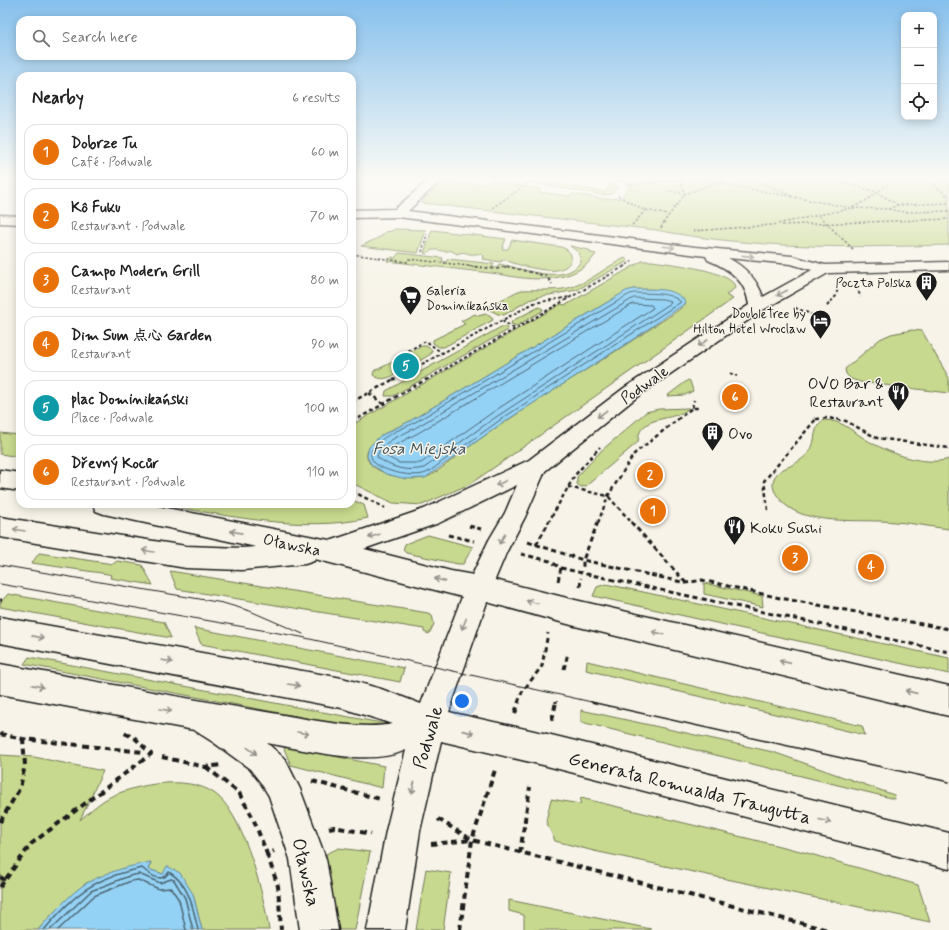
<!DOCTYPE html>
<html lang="en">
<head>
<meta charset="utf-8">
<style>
	body { margin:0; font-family:Mynerve,"LXGW WenKai TC",sans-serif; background:#f2f2f2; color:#222 }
	.controls { position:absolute; right:12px; top:12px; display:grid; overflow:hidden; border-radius:8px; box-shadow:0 2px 10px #0003 }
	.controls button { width:36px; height:36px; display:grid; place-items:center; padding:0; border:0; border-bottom:1px solid #e0e0e0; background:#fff; color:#222; font:20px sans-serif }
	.you { position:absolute; left:462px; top:701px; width:14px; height:14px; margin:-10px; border:3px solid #fff; border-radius:50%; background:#1a73e8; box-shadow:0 0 0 6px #1a73e833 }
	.badge { display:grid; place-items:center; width:26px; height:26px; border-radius:50%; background:#2563eb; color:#fff; font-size:13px; font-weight:700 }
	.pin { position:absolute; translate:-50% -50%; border:2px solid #fff; box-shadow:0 1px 4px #0006 }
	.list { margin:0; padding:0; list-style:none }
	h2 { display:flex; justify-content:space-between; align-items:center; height:52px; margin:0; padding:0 16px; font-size:17px }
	h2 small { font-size:13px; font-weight:400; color:#767676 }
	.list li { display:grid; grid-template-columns:26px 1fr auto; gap:12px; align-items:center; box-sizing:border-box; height:56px; margin:0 8px 8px; padding:0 8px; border:1px solid #e0e0e0; border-radius:12px }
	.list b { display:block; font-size:15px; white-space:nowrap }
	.list p { margin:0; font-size:13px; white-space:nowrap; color:#767676 }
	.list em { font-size:13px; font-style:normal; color:#767676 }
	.icon { flex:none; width:22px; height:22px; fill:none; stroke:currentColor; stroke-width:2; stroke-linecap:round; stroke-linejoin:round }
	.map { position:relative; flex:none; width:949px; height:930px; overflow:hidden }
	.search { position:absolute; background:#fff; box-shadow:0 2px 10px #0003; left:16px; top:16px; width:340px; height:44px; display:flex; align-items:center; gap:10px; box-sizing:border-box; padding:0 14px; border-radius:12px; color:#767676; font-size:15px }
	.panel { position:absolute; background:#fff; box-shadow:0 2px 10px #0003; left:16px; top:72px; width:340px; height:436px; border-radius:12px }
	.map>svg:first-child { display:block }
	.green { fill:#c7d98e; stroke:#727a55; fill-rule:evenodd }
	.water { fill:#94d2f5; stroke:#64899e }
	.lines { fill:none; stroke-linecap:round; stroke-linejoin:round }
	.shore-far1 { stroke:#4c6573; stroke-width:1 }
	.shore { stroke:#4c6573; stroke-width:1.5 }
	.lane-casing { stroke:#1c1c1c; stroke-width:3 }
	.street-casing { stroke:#1c1c1c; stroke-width:3 }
	.secondary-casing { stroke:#1c1c1c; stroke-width:3 }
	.path-far4 { stroke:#1c1c1c; stroke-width:1.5; stroke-dasharray:2.5 2; stroke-linecap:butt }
	.path-far3 { stroke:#1c1c1c; stroke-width:2; stroke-dasharray:3 2.5; stroke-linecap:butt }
	.path-far2 { stroke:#1c1c1c; stroke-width:2.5; stroke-dasharray:4 3; stroke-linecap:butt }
	.path-far1 { stroke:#1c1c1c; stroke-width:3; stroke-dasharray:5 3.5; stroke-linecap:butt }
	.path { stroke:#1c1c1c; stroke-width:4; stroke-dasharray:6 4.5; stroke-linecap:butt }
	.lane { fill:#f7f3e8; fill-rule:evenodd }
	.street { fill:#f7f3e8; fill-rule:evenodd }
	.secondary { fill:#f7f3e8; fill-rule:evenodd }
	.tram-far1 { stroke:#1c1c1c; stroke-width:1 }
	.tram { stroke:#1c1c1c; stroke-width:1.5 }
	.oneway { stroke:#94928c }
	.labels { text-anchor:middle; stroke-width:3; stroke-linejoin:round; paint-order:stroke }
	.far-poi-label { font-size:13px; fill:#1c1c1c; stroke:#f7f3e8; text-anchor:end }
	.poi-label { font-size:16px; fill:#1c1c1c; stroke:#f7f3e8; text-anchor:start }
	.street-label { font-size:16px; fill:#1c1c1c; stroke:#f7f3e8 }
	.water-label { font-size:17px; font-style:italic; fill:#40535d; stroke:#f7f3e8 }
	.near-street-label { font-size:19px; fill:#1c1c1c; stroke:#f7f3e8 }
</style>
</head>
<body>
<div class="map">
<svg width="949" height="930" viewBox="0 0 949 930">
	<rect width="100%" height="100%" fill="#f7f3e8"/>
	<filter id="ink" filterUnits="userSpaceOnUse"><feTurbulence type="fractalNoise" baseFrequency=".025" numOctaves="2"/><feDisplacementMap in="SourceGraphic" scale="8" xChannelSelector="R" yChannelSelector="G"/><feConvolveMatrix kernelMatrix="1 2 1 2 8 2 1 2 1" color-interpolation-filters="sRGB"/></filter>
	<g filter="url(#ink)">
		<!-- green -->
		<g class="green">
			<path d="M615,177H949V245C851,248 753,249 656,230L422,203L423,200L447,178L453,179V182L487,184L489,182L493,181L539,189L540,192L569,196L573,194L604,199L624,198L622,196L632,184L612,180Z"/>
			<path d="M536,180L605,192L611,183L617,185V188L612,194L603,195L538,184L535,183Z"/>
			<path d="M394,229L426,230L418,253L361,246L382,236L385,232L392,231Z"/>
			<path d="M432,230L506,239L502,249H508L512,240L561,247C577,252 573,267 557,270C546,272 515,265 506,260H502L501,262L483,259L484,256C478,252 475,255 470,254C465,253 463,251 457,254L452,251C449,250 445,252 443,251C436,250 432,248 427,254L424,253Z"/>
			<path d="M570,246L589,250L591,253L596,254C575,285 531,281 499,274L387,261L392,257L395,258L399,253L443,258L442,261L446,262L448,259L494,264L492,267L497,268L499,264C522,268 566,287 581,261L578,252Z"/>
			<path d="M625,258L628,261L577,290L543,296L529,300L504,315L498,314L486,308L516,292L522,290C539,289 559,292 575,286C592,280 607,266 625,258Z"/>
			<path d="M642,261H652C671,264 722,269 734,284L735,288L726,295L733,299L502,462L470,484L422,505L393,503L352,483V425L561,304L566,305ZM634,289C654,290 672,286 686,303C680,311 656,324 647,331C597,364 545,394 496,428C481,438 466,449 452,460C444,466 434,475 424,478C409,482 353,471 370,447C379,433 397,428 410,421L626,291Z"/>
			<path d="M539,307L543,309L542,311L517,326L511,324L512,321Z"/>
			<path d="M475,314L478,316L486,314L492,318L493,320L444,347H439L433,343V340L465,324L461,321Z"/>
			<path d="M501,327H506L508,330L393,396H385L386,391Z"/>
			<path d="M912,330L922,331L949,378V393L860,382L851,379L846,374L845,369L880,339L891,334Z"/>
			<path d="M422,346H426L432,350L431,354C422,359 414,367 404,359L405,355Z"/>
			<path d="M393,362H398L403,366V369C394,376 383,383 373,375L374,371Z"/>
			<path d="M688,380L690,381L693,391L685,395L667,396Z"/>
			<path d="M689,408C674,423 638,413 638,442L586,486L581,487L577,484V477L601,451L646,412L659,409Z"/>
			<path d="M824,420C841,420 851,430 865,439C886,452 924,467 949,459V529C931,527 913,523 895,522C862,518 800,528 779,498C776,494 773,490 773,484C773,475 780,470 788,467C795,464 805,458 810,451C817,440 812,426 824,420Z"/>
			<path d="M0,433L20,435V457L0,454Z"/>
			<path d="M352,500L364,505L368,518C303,533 224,515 159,504H352Z"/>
			<path d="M428,535L473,547L463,564H458L406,553L403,550L405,544Z"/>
			<path d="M39,553L113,564L117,561L142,565L153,585L110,578L111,575L108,574L32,563Z"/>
			<path d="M170,571L428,613L432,615L434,624L429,634L424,632V629L177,589Z"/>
			<path d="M704,583L762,596L763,607L704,594Z"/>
			<path d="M606,584L949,658V674L593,596L597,587Z"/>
			<path d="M8,594L164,622L171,638L0,607V603Z"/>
			<path d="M194,628L404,668L400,682L201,644Z"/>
			<path d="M29,657L376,722L388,724L389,727L373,731L24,664Z"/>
			<path d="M587,661L862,726L865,735L586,670Z"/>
			<path d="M581,710L773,752L894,795L895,799L581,722Z"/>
			<path d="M287,747L384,766L382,788L291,765L284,749Z"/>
			<path d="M0,755L34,757L103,771L80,820C90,811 102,800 114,795C143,783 194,774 219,797C245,821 264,895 269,930H202L193,894L163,874L148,869L151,863L86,883L54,912L38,930H0Z"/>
			<path d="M581,798L800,851L918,885L930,922L594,851L555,841L546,821L551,799L580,804Z"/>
			<path d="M339,848L370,852L355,930H336L326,854Z"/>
			<path d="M426,869L451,873L443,930H416Z"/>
			<path d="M509,900L651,929V930H524V915L509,911Z"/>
		</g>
		<!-- water -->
		<g class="water">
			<path d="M634,289C650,290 677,286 686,303L632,340L501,424L425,478L406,479L386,474L371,464L367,456L369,447L380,436L410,421L626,291Z"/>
			<path d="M151,862L148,869L163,874L167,866L180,873L193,894L202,930H38C50,917 72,891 87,883C107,872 129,866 151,862Z"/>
		</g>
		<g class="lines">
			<!-- shore-far1 -->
			<g class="shore-far1">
				<path d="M634,293C649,294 669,291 681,302C621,341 560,380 500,420C482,433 464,446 446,459C440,463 433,470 426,473C414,478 386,472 376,464C356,446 401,429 412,424L628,295Z"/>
				<path d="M634,298L663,299L670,301L671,303L496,417L424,468C406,472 391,468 377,457C380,442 402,435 415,428Z"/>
				<path d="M633,304L651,305L653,308L493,412L421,463H399L384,455L388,449L418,433Z"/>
			</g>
			<!-- shore -->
			<g class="shore">
				<path d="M44,930C75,893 94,878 142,868C150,875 162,884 169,872C190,885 193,908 198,930"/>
				<path d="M50,930L91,891L129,876L139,874L160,883L171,879L174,880L185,898L193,930"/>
				<path d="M58,930L94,896L131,881L138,880L159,889L171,888L179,900L186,930"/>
			</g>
			<defs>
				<path id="lane" d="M0,177H7L0,181Z"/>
				<path id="street" d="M432,177H444L408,211L695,247L792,256L825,265L949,262V270L828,273L763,310L638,396L545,471L525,517L507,551L488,596L479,599L470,596L466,588L489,540L505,513L517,485L439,523L329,561L321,558L317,551L321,544L424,509L529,460L624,388L749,305C746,281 730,269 708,260L706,256L398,217L352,218V210L395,209ZM728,258L791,264L812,270L763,297C757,279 745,267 728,258Z"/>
				<g id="secondary">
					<path d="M0,215L20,216V224L0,223Z"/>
					<path d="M0,470L20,473V491L0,488Z"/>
					<path d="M92,504H146L329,540L451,571L479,576L575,600L949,686V716L575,626L487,602L449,712L543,733L949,833V869L543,765L441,741L420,831L405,930H367L386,831L406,750C369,767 307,750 267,743L285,759L300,789L326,859L338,930H300L290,859L269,796L261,783L250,769L213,742L194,730L0,694V664C89,680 177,697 266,712C304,718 356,731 393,724L342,708L0,643V617L342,678L381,689L421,704L462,597L315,559L314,561L305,564L242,570L186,568L0,537V517L186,546L242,548L256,547L104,514L96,511Z"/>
				</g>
			</defs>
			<!-- lane casing -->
			<use href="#lane" class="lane-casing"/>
			<!-- street casing -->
			<use href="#street" class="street-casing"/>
			<!-- secondary casing -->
			<use href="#secondary" class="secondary-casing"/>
			<!-- path-far4 -->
			<g class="path-far4">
				<path d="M749,177L794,197"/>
				<path d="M825,177L877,192L898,205"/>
				<path d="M924,177L949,197"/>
				<path d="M490,178L492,177"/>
				<path d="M626,185L692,178L852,208L887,209L905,212L949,211"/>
				<path d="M670,191L685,194L732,177"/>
				<path d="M618,196L642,209L668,215"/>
				<path d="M492,208L533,180"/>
				<path d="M888,209L898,205L949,203"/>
				<path d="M819,216L854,250"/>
				<path d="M632,225L645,211"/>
				<path d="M782,225L949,219"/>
				<path d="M661,228L666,219L685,194L679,177"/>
				<path d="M693,231L772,225L852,208L867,200L898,177"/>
				<path d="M422,252L427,234"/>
				<path d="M352,254L407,262L409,259L478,267"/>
				<path d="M504,267H509"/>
				<path d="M623,267L633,261"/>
			</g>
			<!-- path-far3 -->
			<g class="path-far3">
				<path d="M469,266L497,269L506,266L546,276L552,284"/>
				<path d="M856,287L861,297"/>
				<path d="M827,306L836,296L838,287"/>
				<path d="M795,308L811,314"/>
				<path d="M502,321L515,329"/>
				<path d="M413,369L397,357L426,341L442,353"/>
				<path d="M730,373L737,376"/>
				<path d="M393,380L534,303L570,297"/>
				<path d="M426,380L625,266"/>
			</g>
			<!-- path-far2 -->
			<g class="path-far2">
				<path d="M369,393L383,404"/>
				<path d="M352,402L394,379"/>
				<path d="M692,408L694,400"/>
				<path d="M816,419L828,418L846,421L877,438L949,448"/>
				<path d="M352,422L427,379"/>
				<path d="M568,487L608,496L632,523"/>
				<path d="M352,491L385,508"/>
				<path d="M768,510L764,481L816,419L814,418"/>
				<path d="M548,523L575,475L600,447"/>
				<path d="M598,523L608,496L634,454L692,408H700"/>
			</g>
			<!-- path-far1 -->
			<g class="path-far1">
				<path d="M598,522L583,560L686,583L702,580L780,598L949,629"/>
				<path d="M631,522L686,583"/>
				<path d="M469,526L481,529"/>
				<path d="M448,535L474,541"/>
				<path d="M528,542L583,560V568"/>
				<path d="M536,545L549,522"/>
				<path d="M521,554L550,561L561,568L582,573L949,652"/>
				<path d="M558,581L561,568"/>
				<path d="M580,587L581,578"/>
				<path d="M0,600H2"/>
				<path d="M564,669L568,653"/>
				<path d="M518,703L522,692L542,666L548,633"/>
				<path d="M556,703V701"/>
			</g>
			<!-- path -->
			<g class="path">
				<path d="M515,713L519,702"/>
				<path d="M552,720L556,702"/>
				<path d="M0,734L23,739L143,752"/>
				<path d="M162,757L205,767L221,765"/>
				<path d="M206,767L239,793L253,818L267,854L274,851"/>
				<path d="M312,781L380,799"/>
				<path d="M438,819L472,840L828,930"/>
				<path d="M0,822L20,788L25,765L23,739"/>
				<path d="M329,828L334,827L371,834"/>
				<path d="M431,844L472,840"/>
				<path d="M520,853L530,787"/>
				<path d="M267,854L278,886L281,930"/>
				<path d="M0,877L5,880"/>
				<path d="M0,887L31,844L151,754L135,738L124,733"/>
				<path d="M460,930L472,840L496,767"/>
			</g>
			<!-- lane -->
			<use href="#lane" class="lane"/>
			<!-- street -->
			<use href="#street" class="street"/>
			<!-- secondary -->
			<use href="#secondary" class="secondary"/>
			<!-- tram-far1 -->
			<g class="tram-far1">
				<path d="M0,181L7,177"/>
				<path d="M0,565L223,603L250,611L303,634"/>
				<path d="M0,584L301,637L596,703"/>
			</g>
			<!-- tram -->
			<path class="tram" d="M591,702L949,782"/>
		</g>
		<!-- one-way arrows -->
		<defs><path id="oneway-shaft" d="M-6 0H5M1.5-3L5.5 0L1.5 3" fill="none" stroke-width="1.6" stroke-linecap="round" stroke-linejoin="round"/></defs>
		<g class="oneway">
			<use href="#oneway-shaft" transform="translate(669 247) rotate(7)"/>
			<use href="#oneway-shaft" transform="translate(748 256) rotate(6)"/>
			<use href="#oneway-shaft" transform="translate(782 293) rotate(153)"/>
			<use href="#oneway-shaft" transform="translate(703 343) rotate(146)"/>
			<use href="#oneway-shaft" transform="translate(602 414) rotate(143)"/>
			<use href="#oneway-shaft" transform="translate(501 483) rotate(155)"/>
			<use href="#oneway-shaft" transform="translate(19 530) rotate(-171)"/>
			<use href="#oneway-shaft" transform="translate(236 532) rotate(-169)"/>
			<use href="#oneway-shaft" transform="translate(374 536) rotate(162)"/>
			<use href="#oneway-shaft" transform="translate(502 539) rotate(120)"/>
			<use href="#oneway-shaft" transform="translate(148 551) rotate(-171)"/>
			<use href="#oneway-shaft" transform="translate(440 580) rotate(-165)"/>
			<use href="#oneway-shaft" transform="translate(532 602) rotate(-166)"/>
			<use href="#oneway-shaft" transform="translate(464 624) rotate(112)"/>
			<use href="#oneway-shaft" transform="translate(658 633) rotate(-167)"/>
			<use href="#oneway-shaft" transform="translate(38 637) rotate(11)"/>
			<use href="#oneway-shaft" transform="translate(167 661) rotate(10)"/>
			<use href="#oneway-shaft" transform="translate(785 662) rotate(-167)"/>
			<use href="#oneway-shaft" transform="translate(294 685) rotate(10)"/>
			<use href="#oneway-shaft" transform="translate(38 686) rotate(11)"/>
			<use href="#oneway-shaft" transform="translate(911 692) rotate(-167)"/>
			<use href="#oneway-shaft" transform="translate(166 710) rotate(10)"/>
			<use href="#oneway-shaft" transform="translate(468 732) rotate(13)"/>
			<use href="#oneway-shaft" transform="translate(303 733) rotate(10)"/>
			<use href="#oneway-shaft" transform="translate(252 751) rotate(36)"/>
			<use href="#oneway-shaft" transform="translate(413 788) rotate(105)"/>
			<use href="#oneway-shaft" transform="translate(825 821) rotate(14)"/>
		</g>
	</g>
	<!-- sky -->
	<linearGradient id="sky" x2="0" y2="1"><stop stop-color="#86c0ed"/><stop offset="0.58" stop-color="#fbfaf5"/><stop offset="1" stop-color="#fbfaf5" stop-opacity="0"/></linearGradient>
	<rect width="949" height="307" fill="url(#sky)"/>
	<!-- icons -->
	<defs>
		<symbol id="building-pin" viewBox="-11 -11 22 30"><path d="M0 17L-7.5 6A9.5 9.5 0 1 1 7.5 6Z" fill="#1c1c1c" stroke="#f7f3e8"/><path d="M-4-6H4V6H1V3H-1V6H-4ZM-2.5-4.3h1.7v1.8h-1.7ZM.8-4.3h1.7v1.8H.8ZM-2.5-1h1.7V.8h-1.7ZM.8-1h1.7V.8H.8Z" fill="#fff"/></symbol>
		<symbol id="supermarket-pin" viewBox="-11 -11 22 30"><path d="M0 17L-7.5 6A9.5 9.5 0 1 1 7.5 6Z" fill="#1c1c1c" stroke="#f7f3e8"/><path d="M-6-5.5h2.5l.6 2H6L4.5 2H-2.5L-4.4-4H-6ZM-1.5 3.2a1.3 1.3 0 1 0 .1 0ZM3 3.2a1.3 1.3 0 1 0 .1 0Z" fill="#fff"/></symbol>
		<symbol id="hotel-pin" viewBox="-11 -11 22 30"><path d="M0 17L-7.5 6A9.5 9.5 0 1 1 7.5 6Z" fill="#1c1c1c" stroke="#f7f3e8"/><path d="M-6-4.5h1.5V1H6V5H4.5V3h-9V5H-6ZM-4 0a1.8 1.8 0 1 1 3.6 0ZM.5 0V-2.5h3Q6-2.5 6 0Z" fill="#fff"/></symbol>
		<symbol id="restaurant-pin" viewBox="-11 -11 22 30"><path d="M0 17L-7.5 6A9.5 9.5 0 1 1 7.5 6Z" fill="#1c1c1c" stroke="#f7f3e8"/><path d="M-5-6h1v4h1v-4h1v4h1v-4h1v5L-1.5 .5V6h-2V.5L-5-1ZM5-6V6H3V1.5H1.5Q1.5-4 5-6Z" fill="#fff"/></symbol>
	</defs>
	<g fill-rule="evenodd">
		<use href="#building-pin" x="914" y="270" width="25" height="34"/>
		<use href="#supermarket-pin" x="398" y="284" width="25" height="34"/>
		<use href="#hotel-pin" x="808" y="308" width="25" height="34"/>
		<use href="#restaurant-pin" x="886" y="380" width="25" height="34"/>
		<use href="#building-pin" x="700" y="420" width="25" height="34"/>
		<use href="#restaurant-pin" x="722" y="514" width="25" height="34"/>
	</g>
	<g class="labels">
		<!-- far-poi labels -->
		<g class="far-poi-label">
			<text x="912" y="287">Poczta Polska</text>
			<text x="426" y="295" text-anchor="start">Galeria<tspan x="426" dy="15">Dominikańska</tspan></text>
			<text x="806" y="318">DoubleTree by<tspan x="806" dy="15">Hilton Hotel Wroclaw</tspan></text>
		</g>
		<!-- poi labels -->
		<g class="poi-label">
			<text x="884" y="389" text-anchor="end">OVO Bar &amp;<tspan x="884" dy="18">Restaurant</tspan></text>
			<text x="728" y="439">Ovo</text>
			<text x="750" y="533">Koku Sushi</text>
		</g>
		<!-- street labels -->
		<g class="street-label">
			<text transform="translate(644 384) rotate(-35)" y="6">Podwale</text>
			<text transform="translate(292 544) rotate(12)" y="6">Oławska</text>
		</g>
		<!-- water labels -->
		<g class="water-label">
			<text x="419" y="454">Fosa Miejska</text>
		</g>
		<!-- near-street labels -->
		<g class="near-street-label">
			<text transform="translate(427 737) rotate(-74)" y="7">Podwale</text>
			<text transform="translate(690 787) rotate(14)" y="7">Generała Romualda Traugutta</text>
			<text transform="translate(307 872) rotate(77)" y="7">Oławska</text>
		</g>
	</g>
</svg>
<div class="controls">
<button>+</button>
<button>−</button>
<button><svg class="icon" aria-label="locate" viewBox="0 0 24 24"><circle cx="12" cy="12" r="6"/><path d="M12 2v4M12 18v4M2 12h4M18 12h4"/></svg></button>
</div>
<div class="you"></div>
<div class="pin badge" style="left:653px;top:511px;background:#e8710a">1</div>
<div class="pin badge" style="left:650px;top:475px;background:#e8710a">2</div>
<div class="pin badge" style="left:795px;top:558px;background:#e8710a">3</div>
<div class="pin badge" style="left:871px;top:567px;background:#e8710a">4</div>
<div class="pin badge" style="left:406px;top:366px;background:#0f9aa8">5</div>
<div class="pin badge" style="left:735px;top:397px;background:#e8710a">6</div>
<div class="search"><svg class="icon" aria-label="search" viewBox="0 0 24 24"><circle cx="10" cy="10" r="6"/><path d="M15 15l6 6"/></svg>Search here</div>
<section class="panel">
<h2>Nearby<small>6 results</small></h2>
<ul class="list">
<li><span class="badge" style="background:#e8710a">1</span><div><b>Dobrze Tu</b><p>Café · Podwale</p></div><em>60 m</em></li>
<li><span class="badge" style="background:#e8710a">2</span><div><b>Kô Fuku</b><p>Restaurant · Podwale</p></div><em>70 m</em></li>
<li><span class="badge" style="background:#e8710a">3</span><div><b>Campo Modern Grill</b><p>Restaurant</p></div><em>80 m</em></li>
<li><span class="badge" style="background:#e8710a">4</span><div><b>Dim Sum 点心 Garden</b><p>Restaurant</p></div><em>90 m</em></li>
<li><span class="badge" style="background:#0f9aa8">5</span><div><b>plac Dominikański</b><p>Place · Podwale</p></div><em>100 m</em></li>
<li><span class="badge" style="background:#e8710a">6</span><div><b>Dřevný Kocůr</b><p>Restaurant · Podwale</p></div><em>110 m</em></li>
</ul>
</section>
</div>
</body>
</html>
